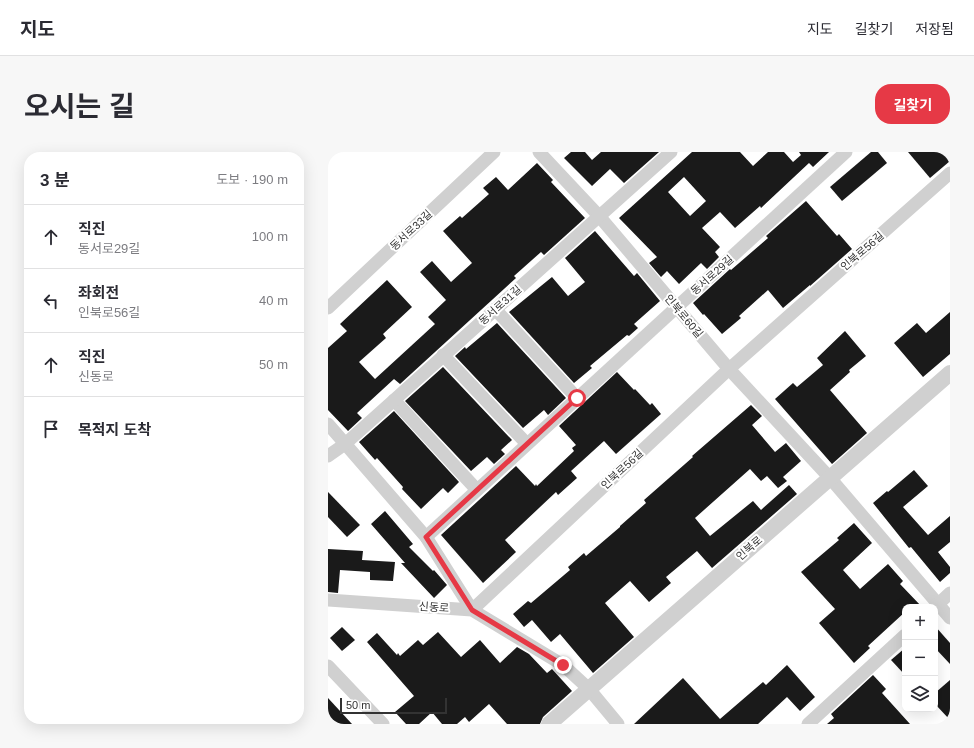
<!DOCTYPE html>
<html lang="ko">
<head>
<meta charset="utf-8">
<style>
	body { margin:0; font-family:Arial,"Noto Sans KR",sans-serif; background:#f7f7f7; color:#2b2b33 }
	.controls { position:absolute; right:12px; bottom:12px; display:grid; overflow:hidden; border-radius:8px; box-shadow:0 4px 16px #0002 }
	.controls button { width:36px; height:36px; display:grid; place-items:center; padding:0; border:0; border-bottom:1px solid #e1e1e2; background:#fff; color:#2b2b33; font:20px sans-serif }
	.scale { position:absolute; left:12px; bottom:10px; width:107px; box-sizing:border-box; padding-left:4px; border:2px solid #333; border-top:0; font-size:11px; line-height:14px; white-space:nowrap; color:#333; -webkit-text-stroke:3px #fff; paint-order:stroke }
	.stop { position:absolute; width:12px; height:12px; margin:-9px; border:3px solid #e63946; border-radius:50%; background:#fff }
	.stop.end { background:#e63946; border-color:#fff; box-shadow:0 1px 4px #0008 }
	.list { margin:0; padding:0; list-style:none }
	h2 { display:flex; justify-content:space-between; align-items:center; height:52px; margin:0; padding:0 16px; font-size:17px }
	h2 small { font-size:13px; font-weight:400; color:#7c7c81 }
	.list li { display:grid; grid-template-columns:26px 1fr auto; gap:12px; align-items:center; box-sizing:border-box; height:64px; padding:0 16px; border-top:1px solid #e1e1e2 }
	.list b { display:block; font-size:15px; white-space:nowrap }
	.list p { margin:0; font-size:13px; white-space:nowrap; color:#7c7c81 }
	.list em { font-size:13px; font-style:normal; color:#7c7c81 }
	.icon { flex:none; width:22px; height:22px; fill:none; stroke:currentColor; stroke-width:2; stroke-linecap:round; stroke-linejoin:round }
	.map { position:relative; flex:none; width:622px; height:572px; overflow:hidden; border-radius:16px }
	header { display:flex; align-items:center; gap:24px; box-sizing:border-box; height:56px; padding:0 20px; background:#fff; border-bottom:1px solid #e1e1e2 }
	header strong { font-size:19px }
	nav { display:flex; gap:22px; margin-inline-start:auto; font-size:14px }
	.intro { display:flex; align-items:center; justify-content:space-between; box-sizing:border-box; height:96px; padding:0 24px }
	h1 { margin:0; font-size:28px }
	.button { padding:10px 18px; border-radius:16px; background:#e63946; color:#fff; font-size:14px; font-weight:700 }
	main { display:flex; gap:24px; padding:0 24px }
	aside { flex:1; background:#fff; border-radius:16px; box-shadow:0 4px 16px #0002 }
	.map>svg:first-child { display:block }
	.building { fill:#1a1a1a; fill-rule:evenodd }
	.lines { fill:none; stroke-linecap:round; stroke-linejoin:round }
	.minor { stroke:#d0d0d0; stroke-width:13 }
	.tertiary { stroke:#d0d0d0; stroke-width:16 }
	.route { stroke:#e63946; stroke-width:5 }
	.labels { text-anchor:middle; stroke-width:4; stroke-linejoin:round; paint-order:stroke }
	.street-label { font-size:11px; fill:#333; stroke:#fff }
</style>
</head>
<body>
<header>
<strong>지도</strong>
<nav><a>지도</a><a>길찾기</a><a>저장됨</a></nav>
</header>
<div class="intro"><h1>오시는 길</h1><a class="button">길찾기</a></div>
<main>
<aside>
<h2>3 분<small>도보 · 190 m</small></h2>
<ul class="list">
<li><svg class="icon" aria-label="ahead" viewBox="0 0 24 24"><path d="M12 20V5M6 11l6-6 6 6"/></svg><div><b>직진</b><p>동서로29길</p></div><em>100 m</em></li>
<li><svg class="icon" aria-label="left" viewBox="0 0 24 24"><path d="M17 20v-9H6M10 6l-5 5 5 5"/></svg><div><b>좌회전</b><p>인북로56길</p></div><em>40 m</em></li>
<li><svg class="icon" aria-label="ahead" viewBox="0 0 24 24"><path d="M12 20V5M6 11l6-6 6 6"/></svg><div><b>직진</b><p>신동로</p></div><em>50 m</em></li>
<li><svg class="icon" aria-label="arrive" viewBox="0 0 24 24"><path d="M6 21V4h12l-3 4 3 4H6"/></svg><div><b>목적지 도착</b></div></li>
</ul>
</aside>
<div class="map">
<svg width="622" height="572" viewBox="0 0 622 572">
	<rect width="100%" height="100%" fill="#fff"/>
	<!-- building -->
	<g class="building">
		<path d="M243,0H257L264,8L273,0H331L296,31L282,17L264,34L236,6Z"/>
		<path d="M364,0H412L425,14L440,0H456L465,10L473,3L471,0H501L485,15L481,11L433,56L432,54L407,76L392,60L374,76L392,95L387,100L391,105L379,117L373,111L351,132L339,119L333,125L321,111L329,105L291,66ZM356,25L378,49L362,64L340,40Z"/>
		<path d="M543,0H550L559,11L514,49L502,35Z"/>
		<path d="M580,0H622V9L602,26Z"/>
		<path d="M209,11L225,28L223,30L257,66L216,103L213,100L186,124L188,126L72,232L66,227L29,261L34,266L20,279L0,258V196L19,179L12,172L59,128L84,155L55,182L58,186L31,210L47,227L107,172L100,165L118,148L92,120L104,109L123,130L144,111L115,79L132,64L134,66L161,42L155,36L168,25L180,38Z"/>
		<path d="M478,49L509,84L511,82L524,97L482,134V133L455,156L440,138L411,164L413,166L394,182L376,162L375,163L365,151L402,117L403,118L440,86L438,84Z"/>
		<path d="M267,79L306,124L309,121L332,149L306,172L310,176L301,184L299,183L262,214L264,216L246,231L181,160L224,125L240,144L257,130L237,106Z"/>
		<path d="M622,160V202L595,225L566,191L589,171L598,181Z"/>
		<path d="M169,171L238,246L220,263L216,258L195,276L127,204L137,195L138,197Z"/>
		<path d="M517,179L538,204L521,218L522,220L502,238L539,281L504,312L447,247L465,231L469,235L495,213L489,206Z"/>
		<path d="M115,215L184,288L173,298L177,302L166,312L159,305L143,319L77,249Z"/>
		<path d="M289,220L306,238L307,237L322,253L324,251L333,262L288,302L276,289L243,319L249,326L230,343L228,340L177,388L188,400L155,431L113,383L188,314L207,334L208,332L209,334L246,299L244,296L248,293L231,274Z"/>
		<path d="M423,253L434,264L424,273L447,300L458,291L473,309L455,325L459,329L450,336L439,324L433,329L422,317L367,366L382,384L425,349L433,358L461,333L469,342L384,416L369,399L338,425L343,431L321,450L302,429L277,451L306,485L265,521L232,482L223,490L204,468L196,475L185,462L200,449L203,451L242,418L240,415L256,401L258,404L292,375V374L318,351L316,348L365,305L364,304Z"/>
		<path d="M66,259L131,330L120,341L115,336L93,357L74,337L75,335L49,306L47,308L31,290Z"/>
		<path d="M586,318L600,334L575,355L600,383L622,364V390L610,400L622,415V421L612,430L583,395L581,396L545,351L559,339L560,340Z"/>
		<path d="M0,340L32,373L19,385L0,365Z"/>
		<path d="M57,359L85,392L81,395L105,419L106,418L119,433L106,446L73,411H77L43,372Z"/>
		<path d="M526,371L544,391L515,418L532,437L560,412L575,429L572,432L594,455H577V460L540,494L542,496L526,511L491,471L507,457L473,420L511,388L509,386Z"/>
		<path d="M0,397L35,399L34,408L67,410L65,429L42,428V420L12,418L10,441L0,440Z"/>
		<path d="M607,474L622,491V512L607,496Z"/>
		<path d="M14,475L27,488L14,499L2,486Z"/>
		<path d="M110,480L133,505L152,488L172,511L189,495L201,502L219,521L224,517L244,539L215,565L212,572H179L161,552L141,570L137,565L129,572H114L104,560L91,572H78L67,560L86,544L39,490L49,481L69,503L70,501L72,504L90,488L95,493Z"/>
		<path d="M577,496V523L563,508Z"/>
		<path d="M459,513L487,545L472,559L459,545L430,572H306L355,526L392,567L435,530L438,533Z"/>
		<path d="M545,523L558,537L554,541L582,572H499L506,566L503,562Z"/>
		<path d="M622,528V568L607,552V541Z"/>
		<path d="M0,546L24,572H0Z"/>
	</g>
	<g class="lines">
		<!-- minor -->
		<g class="minor">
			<path d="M211,0L271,64L401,217L502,326L622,466"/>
			<path d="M0,156L166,0"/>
			<path d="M167,157L249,246"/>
			<path d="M115,203L199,292"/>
			<path d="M66,248L149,338"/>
			<path d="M0,272L98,385L144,458L401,217L622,21"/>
			<path d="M0,304L17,292L343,0"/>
			<path d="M98,385L518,0"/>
			<path d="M0,448L144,458L235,513L261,537L290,572"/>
			<path d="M607,455L622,441"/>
			<path d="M0,514L55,572"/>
			<path d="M480,572L577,483"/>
		</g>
		<!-- tertiary -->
		<path class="tertiary" d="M221,572L622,221"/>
	</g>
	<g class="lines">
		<!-- route -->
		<path class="route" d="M235,513L144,458L98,385L249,246"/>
	</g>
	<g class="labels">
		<!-- street labels -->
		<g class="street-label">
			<text transform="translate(83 78) rotate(-43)" y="4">동서로33길</text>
			<text transform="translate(534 99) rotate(-41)" y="4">인북로56길</text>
			<text transform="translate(384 123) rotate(-42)" y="4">동서로29길</text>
			<text transform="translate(172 153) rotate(-42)" y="4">동서로31길</text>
			<text transform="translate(356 164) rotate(50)" y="4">인북로60길</text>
			<text transform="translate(294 317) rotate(-43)" y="4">인북로56길</text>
			<text transform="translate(421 396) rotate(-41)" y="4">인북로</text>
			<text transform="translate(106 455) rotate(4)" y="4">신동로</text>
		</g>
	</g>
</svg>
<div class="controls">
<button>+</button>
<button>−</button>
<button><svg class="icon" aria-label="layers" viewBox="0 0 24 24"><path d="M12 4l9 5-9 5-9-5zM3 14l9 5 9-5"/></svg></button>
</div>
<div class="scale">50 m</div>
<div class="stop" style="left:249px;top:246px"></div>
<div class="stop end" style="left:235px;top:513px"></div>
</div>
</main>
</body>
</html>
